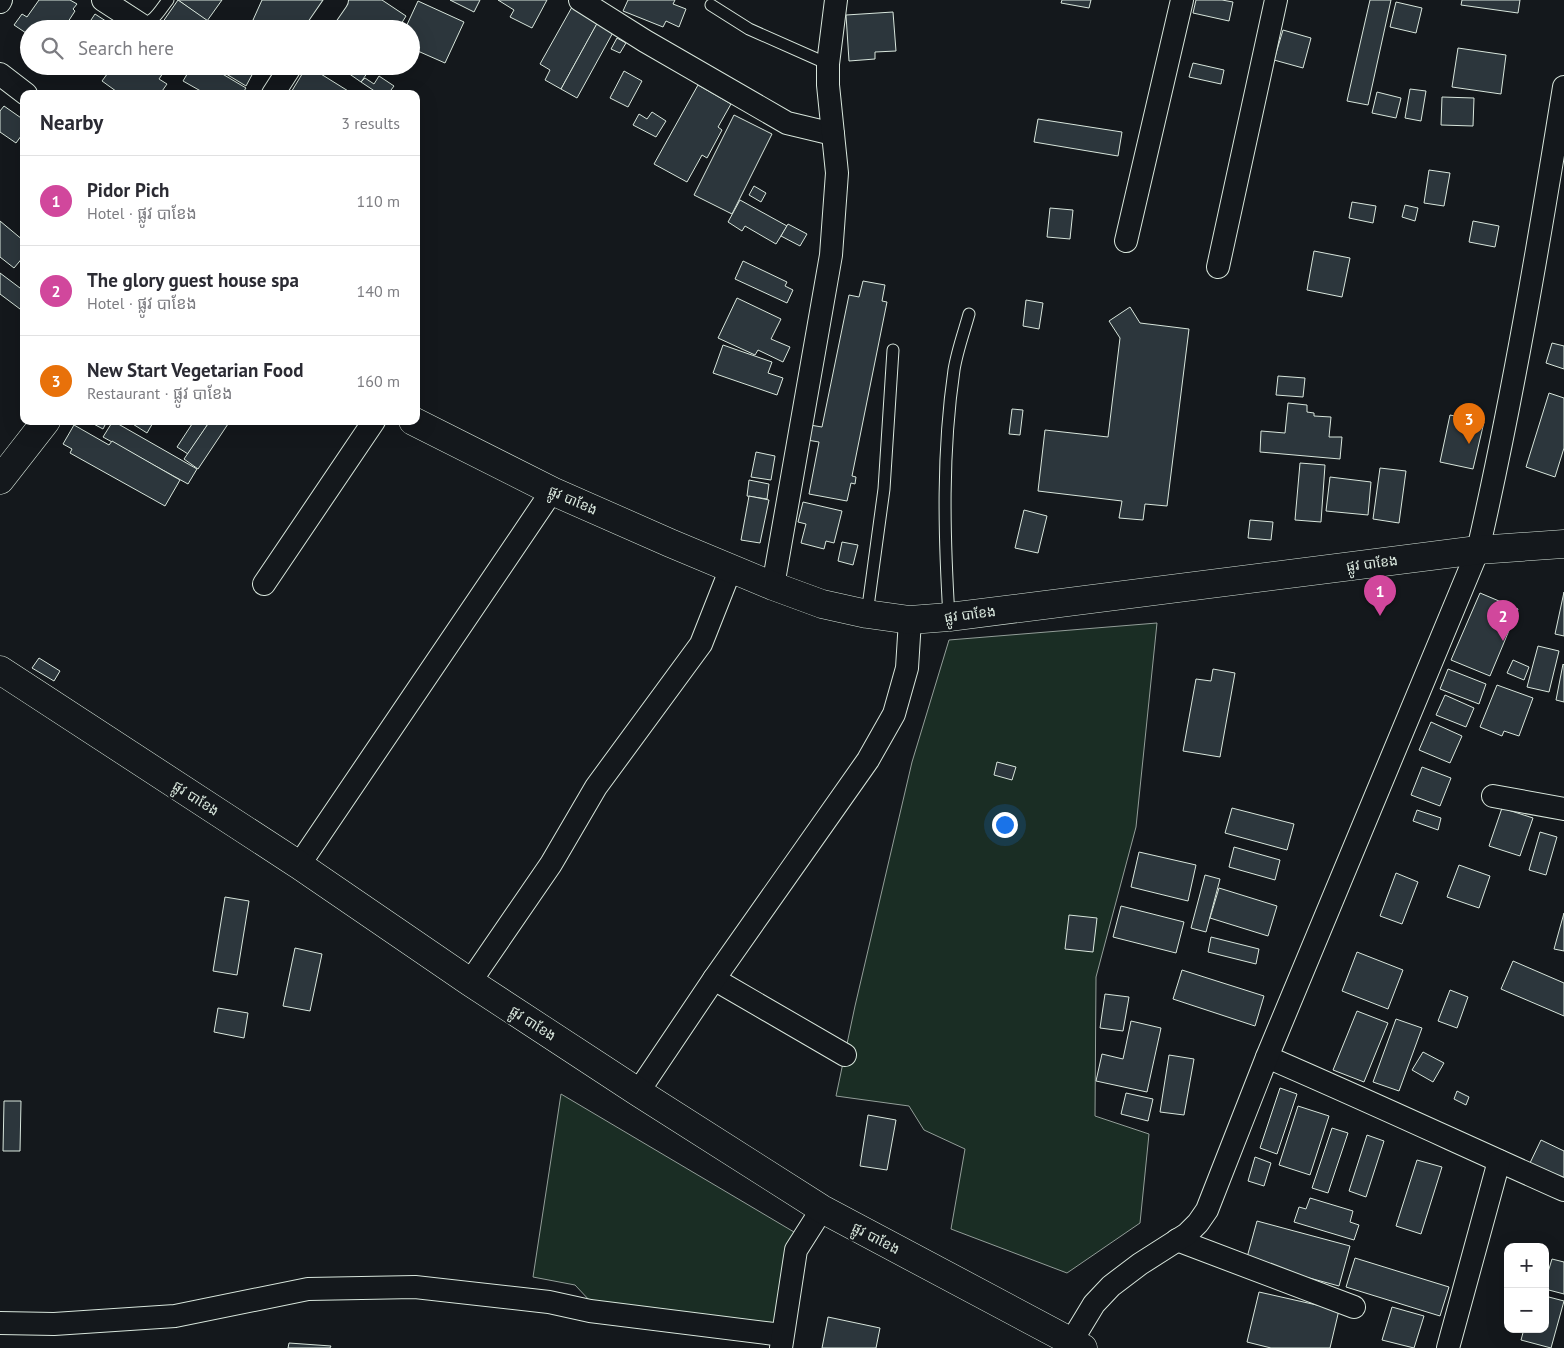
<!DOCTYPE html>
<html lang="en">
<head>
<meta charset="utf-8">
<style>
	body { margin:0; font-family:"PT Sans","Noto Sans Khmer",sans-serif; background:#f2f2f3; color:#2b2b33 }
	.controls { position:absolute; right:15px; bottom:15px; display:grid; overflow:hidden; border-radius:10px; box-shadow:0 5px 20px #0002 }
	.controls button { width:45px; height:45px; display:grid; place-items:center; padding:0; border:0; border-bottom:1px solid #e1e1e2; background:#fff; color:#2b2b33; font:25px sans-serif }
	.you { position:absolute; left:1004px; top:824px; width:18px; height:18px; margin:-12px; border:4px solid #fff; border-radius:50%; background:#1a73e8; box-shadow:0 0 0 8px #1a73e833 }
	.badge { display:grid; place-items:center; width:32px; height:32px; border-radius:50%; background:#7c3aed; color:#fff; font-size:16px; font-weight:700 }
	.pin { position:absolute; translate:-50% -41px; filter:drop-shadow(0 1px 2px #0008) }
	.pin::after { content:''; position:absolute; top:26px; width:18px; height:15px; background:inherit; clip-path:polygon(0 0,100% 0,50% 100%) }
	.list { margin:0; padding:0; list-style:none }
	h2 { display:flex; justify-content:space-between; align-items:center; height:65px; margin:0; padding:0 20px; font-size:21px }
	h2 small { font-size:16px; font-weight:400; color:#7c7c81 }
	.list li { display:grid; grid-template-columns:32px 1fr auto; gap:15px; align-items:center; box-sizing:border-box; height:90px; padding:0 20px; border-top:1px solid #e1e1e2 }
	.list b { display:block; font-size:19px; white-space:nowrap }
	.list p { margin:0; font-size:16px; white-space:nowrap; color:#7c7c81 }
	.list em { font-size:16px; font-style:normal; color:#7c7c81 }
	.icon { flex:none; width:28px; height:28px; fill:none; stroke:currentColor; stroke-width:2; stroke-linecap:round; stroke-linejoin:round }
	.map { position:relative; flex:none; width:1564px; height:1348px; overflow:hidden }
	.search { position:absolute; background:#fff; box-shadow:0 5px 20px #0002; left:20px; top:20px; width:400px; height:55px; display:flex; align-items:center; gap:12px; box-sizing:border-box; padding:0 18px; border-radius:28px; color:#7c7c81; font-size:19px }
	.panel { position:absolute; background:#fff; box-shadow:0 5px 20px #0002; left:20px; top:90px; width:400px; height:335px; border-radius:10px }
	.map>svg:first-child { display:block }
	.green { fill:#1a2d24; stroke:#939e99 }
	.building { fill:#2c363c; stroke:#d8e6dc }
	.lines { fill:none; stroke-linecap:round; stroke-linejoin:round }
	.lane-casing { stroke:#d8e6dc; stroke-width:13 }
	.street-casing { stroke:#d8e6dc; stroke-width:24 }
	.secondary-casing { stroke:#d8e6dc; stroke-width:29 }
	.lane { stroke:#14181c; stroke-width:11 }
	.street { stroke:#14181c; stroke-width:22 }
	.secondary { stroke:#14181c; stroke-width:28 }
	.labels { text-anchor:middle; stroke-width:4; stroke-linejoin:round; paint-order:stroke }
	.street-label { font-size:14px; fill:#d8e6dc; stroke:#14181c }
</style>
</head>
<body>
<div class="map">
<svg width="1564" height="1348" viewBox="0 0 1564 1348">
	<rect width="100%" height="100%" fill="#14181c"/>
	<!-- green -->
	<g class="green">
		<path d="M1157,623L1136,827L1096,977L1095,1116L1149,1134L1140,1223L1067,1273L951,1229L965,1149L924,1130L909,1106L836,1096L855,1006L912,762L949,640Z"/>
		<path d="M561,1094L794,1232L776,1326L591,1302L575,1285L533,1277Z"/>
	</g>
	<!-- building -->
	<g class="building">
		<path d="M39,0H70L77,4L73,9L75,11L64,28L66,29H29V35L14,25L22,14L27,17Z"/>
		<path d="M178,0H222L207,21Z"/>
		<path d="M178,0L211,23L207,29H171L162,23Z"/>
		<path d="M262,0H326L306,29H272L253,20Z"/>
		<path d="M348,0H382L406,16L398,29H344L333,21Z"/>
		<path d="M450,0H480L474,12Z"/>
		<path d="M498,0H547L532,28L510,17L514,10Z"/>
		<path d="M628,0H675L673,4L686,9L679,27L666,21L663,27L623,11Z"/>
		<path d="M1062,0H1091L1089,8L1061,3Z"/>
		<path d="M1196,0H1222L1233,2L1229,21L1193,13Z"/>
		<path d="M1370,0H1391L1368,105L1347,101Z"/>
		<path d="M1462,0H1520L1518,13L1461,5Z"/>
		<path d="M418,1L464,22L445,63L411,48V29H405Z"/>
		<path d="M1396,2L1422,8L1416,33L1390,27Z"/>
		<path d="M572,7L598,22L561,89L545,80L550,70L540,64Z"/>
		<path d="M893,12L896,51L875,52V59L849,61L846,15Z"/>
		<path d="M95,14L118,29H85Z"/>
		<path d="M600,18L616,27L577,98L561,89Z"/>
		<path d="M1283,30L1311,38L1303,68L1274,60Z"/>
		<path d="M617,38L626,43L620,53L611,49Z"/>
		<path d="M1458,48L1506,55L1501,94L1452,87Z"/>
		<path d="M1193,63L1224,70L1221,84L1189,77Z"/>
		<path d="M86,66H103L98,74Z"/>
		<path d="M113,66H153L163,73L159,79L167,84L160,94H120L102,81Z"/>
		<path d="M192,66H209L246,88L242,94H206L183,81Z"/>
		<path d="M213,66H241L253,73L246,86Z"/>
		<path d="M307,66H308L353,94H290Z"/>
		<path d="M338,66H372L361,82Z"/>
		<path d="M624,71L642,81L628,107L610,98Z"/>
		<path d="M379,76L394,86L388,94H379L361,82L365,78L374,84Z"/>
		<path d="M698,85L731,104L718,127L722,130L707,158L702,155L687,182L654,164Z"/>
		<path d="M1410,89L1426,91L1421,121L1405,118Z"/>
		<path d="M1377,92L1401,98L1396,118L1372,113Z"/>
		<path d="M1442,97L1474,98L1473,126L1441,125Z"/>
		<path d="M4,106L24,120V132L16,143L0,132V111Z"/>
		<path d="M652,112L666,121L656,137L633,125L639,114L647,119Z"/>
		<path d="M734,115L772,134L732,214L694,195Z"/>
		<path d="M1038,119L1122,132L1118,156L1034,142Z"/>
		<path d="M1429,170L1450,173L1444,206L1424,203Z"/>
		<path d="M754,186L766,193L761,202L749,195Z"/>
		<path d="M740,200L787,226L776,244L745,226L742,231L728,222Z"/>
		<path d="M1352,202L1376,206L1373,223L1349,218Z"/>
		<path d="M1405,205L1418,208L1415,221L1402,217Z"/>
		<path d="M1050,208L1073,210L1070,239L1047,237Z"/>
		<path d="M0,221L24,241V256L14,268L0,257Z"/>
		<path d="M1473,221L1499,226L1495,247L1469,242Z"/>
		<path d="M788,224L807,234L800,246L781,236Z"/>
		<path d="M1314,251L1350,258L1342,297L1307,290Z"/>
		<path d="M743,261L787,282L785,286L793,290L787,303L735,279Z"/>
		<path d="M0,273L24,291V312L0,294Z"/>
		<path d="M863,281L885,285L882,301L887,302L852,476L856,477L855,484L851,483L847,501L809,494L819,442L807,440L810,425L822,427L849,295L859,297Z"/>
		<path d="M737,298L781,319L771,339L790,347L783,362L758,350L755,355L718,338Z"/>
		<path d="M1026,300L1043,303L1039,329L1023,326Z"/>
		<path d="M1130,307L1140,323L1189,329L1167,506L1145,504L1143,520L1119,518L1122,501L1038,491L1045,430L1108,437L1120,338L1109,321Z"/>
		<path d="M1552,343L1564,346V369L1546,363Z"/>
		<path d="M723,345L772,362L768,373L783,378L777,395L713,373Z"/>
		<path d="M1278,376L1305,378L1303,397L1276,395Z"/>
		<path d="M1549,393L1564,398V448L1555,477L1526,467Z"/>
		<path d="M1288,403L1307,405V412L1314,413V416L1331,417L1329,437H1342L1340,459L1260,452L1261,431L1285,433Z"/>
		<path d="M1012,409L1023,410L1020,435L1009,434Z"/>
		<path d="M1450,415L1484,422L1473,469L1440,462Z"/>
		<path d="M88,421H107L103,429Z"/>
		<path d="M113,421L197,469L188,484L103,437Z"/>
		<path d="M128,421H154L147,433Z"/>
		<path d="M194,421H210L188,454L177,447Z"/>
		<path d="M210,421H230L198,469L184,459Z"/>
		<path d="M74,425L109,445L112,441L180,480L165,506L70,453L72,449L63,444Z"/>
		<path d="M756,452L775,456L771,480L751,477Z"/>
		<path d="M1300,463L1325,465L1321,522L1295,520Z"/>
		<path d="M1380,468L1406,471L1399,523L1373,519Z"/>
		<path d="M1330,477L1371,482L1368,515L1326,511Z"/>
		<path d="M749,480L769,484L767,499L747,496Z"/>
		<path d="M749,496L769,500L760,543L741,540Z"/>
		<path d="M803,502L842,511L834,543L826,541L824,549L801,543L806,524L798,522Z"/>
		<path d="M1024,510L1047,516L1038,553L1015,548Z"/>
		<path d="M1250,520L1273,522L1271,540L1248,538Z"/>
		<path d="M842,542L858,545L853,565L838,561Z"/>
		<path d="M1564,592V636L1555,634Z"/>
		<path d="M1480,593L1518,609L1490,676L1451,660Z"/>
		<path d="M1538,646L1559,651L1549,692L1527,687Z"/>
		<path d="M39,658L60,671L54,681L32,668Z"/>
		<path d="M1513,660L1529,667L1524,680L1507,673Z"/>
		<path d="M1563,664L1564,665V702L1556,700Z"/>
		<path d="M1213,669L1235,673L1220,757L1183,751L1196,679L1211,681Z"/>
		<path d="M1448,669L1486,684L1479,704L1440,689Z"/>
		<path d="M1497,685L1533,698L1519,736L1504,731L1502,736L1480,727Z"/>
		<path d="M1445,695L1474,708L1466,727L1436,715Z"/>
		<path d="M1431,722L1462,736L1450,763L1419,750Z"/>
		<path d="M997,762L1016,767L1012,780L994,775Z"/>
		<path d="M1422,767L1451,778L1440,806L1411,795Z"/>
		<path d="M1232,808L1294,824L1287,850L1225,833Z"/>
		<path d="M1502,808L1533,818L1520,856L1489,846Z"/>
		<path d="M1417,810L1441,818L1438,830L1413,821Z"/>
		<path d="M1540,832L1557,837L1546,875L1529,870Z"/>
		<path d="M1234,847L1280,860L1275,880L1229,867Z"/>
		<path d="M1139,852L1196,865L1188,901L1131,887Z"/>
		<path d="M1459,865L1490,876L1479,908L1447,897Z"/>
		<path d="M1396,873L1418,882L1402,924L1380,916Z"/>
		<path d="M1205,875L1220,879L1206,932L1191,928Z"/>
		<path d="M1219,888L1277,906L1268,936L1210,918Z"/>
		<path d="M225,897L249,901L237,975L213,971Z"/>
		<path d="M1121,906L1184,922L1176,953L1113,937Z"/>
		<path d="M1564,913V951L1554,949Z"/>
		<path d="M1069,915L1097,918L1093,952L1065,949Z"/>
		<path d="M1211,937L1259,949L1256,964L1208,952Z"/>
		<path d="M295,948L322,954L310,1011L283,1006Z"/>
		<path d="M1357,952L1403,970L1388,1009L1342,991Z"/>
		<path d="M1513,961L1564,983V1016L1501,989Z"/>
		<path d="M1182,970L1264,996L1255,1026L1173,999Z"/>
		<path d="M1450,990L1468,997L1457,1028L1438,1021Z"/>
		<path d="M1105,994L1129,997L1123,1031L1100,1028Z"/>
		<path d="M218,1008L248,1013L244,1038L214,1032Z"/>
		<path d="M1357,1011L1388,1023L1364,1082L1333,1070Z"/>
		<path d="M1396,1019L1422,1028L1399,1091L1373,1082Z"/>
		<path d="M1131,1021L1161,1028L1147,1092L1096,1081L1102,1054L1123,1059Z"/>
		<path d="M1423,1052L1444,1063L1433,1082L1412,1070Z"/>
		<path d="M1169,1055L1194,1059L1184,1115L1160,1112Z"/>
		<path d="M1280,1088L1297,1094L1277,1154L1260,1148Z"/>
		<path d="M1457,1091L1469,1097L1466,1105L1454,1099Z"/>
		<path d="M1126,1093L1153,1099L1148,1121L1121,1114Z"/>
		<path d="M4,1101H21L20,1151H3Z"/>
		<path d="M1298,1106L1329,1116L1310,1175L1279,1165Z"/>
		<path d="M868,1115L896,1120L887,1170L860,1166Z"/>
		<path d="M1332,1128L1348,1133L1328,1193L1312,1188Z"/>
		<path d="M1367,1135L1384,1141L1366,1197L1349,1191Z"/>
		<path d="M1541,1140L1564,1151V1181L1529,1165Z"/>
		<path d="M1255,1157L1271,1163L1264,1186L1248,1181Z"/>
		<path d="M1417,1160L1442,1167L1421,1234L1396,1226Z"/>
		<path d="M1310,1198L1353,1211L1350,1222L1359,1225L1354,1240L1294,1222L1299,1207L1306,1209Z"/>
		<path d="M1257,1221L1350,1246L1339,1286L1246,1261Z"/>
		<path d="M1355,1258L1449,1287L1440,1316L1346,1287Z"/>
		<path d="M1552,1259L1564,1262V1294L1545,1289V1282Z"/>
		<path d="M1259,1292L1339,1310L1330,1348H1271L1247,1342Z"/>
		<path d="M1545,1296L1564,1301L1551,1348L1521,1340L1524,1329H1545Z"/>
		<path d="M1392,1307L1424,1316L1414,1348L1382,1340Z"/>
		<path d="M828,1317L880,1328L876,1348H822Z"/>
		<path d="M289,1343L331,1346L330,1348H288Z"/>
	</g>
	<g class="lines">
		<defs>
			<g id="lane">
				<path d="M711,5L749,29L828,64"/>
				<path d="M140,24C154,23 160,10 168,0"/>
				<path d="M867,614L884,489L893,350"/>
				<path d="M949,617C944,534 942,452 954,370C957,351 964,332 969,314"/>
			</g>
			<g id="street">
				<path d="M103,0L140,24"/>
				<path d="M580,0L645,41L787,123L833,134"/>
				<path d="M0,2L1,0"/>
				<path d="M317,29L337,0"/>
				<path d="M0,74L26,94"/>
				<path d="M273,94L291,66"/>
				<path d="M1126,241L1182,0"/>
				<path d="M1218,267L1276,0"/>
				<path d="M264,584L374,421"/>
				<path d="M773,586L831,255L837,173L828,85V64L836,0"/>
				<path d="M1493,796L1564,809"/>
				<path d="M299,865L552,491"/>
				<path d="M714,979L845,1055"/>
				<path d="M470,982L551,864L596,787L701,644L731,568"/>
				<path d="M1267,1057C1367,1100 1465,1146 1564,1190"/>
				<path d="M638,1092L714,979L868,760L894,714L907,668L910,620"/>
				<path d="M1177,1240L1354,1307"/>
				<path d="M0,1323L54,1324L175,1316L308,1289L415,1287L549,1302L590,1311L782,1335"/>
				<path d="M781,1348L796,1250L822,1209"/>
				<path d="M1069,1348L1071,1342L1094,1304L1111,1286L1140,1264L1187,1234L1198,1223L1207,1210L1267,1057L1478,550C1513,397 1539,242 1564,87"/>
				<path d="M1448,1348L1499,1161"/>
			</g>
			<g id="secondary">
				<path d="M413,421L552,491L670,543L773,586L822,604L867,614L910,620L949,617L1478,550L1564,544"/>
				<path d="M0,480L46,421"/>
				<path d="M0,670L299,865L470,982L638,1092L822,1209L1083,1348"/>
			</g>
		</defs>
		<!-- lane casing -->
		<use href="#lane" class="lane-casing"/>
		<!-- street casing -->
		<use href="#street" class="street-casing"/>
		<!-- secondary casing -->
		<use href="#secondary" class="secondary-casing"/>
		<!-- lane -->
		<use href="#lane" class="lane"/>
		<!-- street -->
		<use href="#street" class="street"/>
		<!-- secondary -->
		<use href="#secondary" class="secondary"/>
	</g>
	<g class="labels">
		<!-- street labels -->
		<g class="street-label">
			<text transform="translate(573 500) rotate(24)" y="5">ផ្លូវ បាខែង</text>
			<text transform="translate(1372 563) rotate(-7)" y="5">ផ្លូវ បាខែង</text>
			<text transform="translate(970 614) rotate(-7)" y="5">ផ្លូវ បាខែង</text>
			<text transform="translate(196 798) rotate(33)" y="5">ផ្លូវ បាខែង</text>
			<text transform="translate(533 1023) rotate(33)" y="5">ផ្លូវ បាខែង</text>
			<text transform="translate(876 1238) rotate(28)" y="5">ផ្លូវ បាខែង</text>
		</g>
	</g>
</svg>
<div class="controls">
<button>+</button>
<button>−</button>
</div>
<div class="you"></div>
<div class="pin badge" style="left:1380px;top:616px;background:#d1479c">1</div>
<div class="pin badge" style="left:1503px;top:641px;background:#d1479c">2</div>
<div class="pin badge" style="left:1469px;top:444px;background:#e8710a">3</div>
<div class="search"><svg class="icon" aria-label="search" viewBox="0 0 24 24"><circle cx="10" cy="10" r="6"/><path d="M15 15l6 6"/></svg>Search here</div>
<section class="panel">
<h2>Nearby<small>3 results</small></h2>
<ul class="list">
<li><span class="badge" style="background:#d1479c">1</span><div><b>Pidor Pich</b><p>Hotel · ផ្លូវ បាខែង</p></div><em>110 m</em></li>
<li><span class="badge" style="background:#d1479c">2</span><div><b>The glory guest house spa</b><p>Hotel · ផ្លូវ បាខែង</p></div><em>140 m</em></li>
<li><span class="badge" style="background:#e8710a">3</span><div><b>New Start Vegetarian Food</b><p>Restaurant · ផ្លូវ បាខែង</p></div><em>160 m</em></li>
</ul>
</section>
</div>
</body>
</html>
